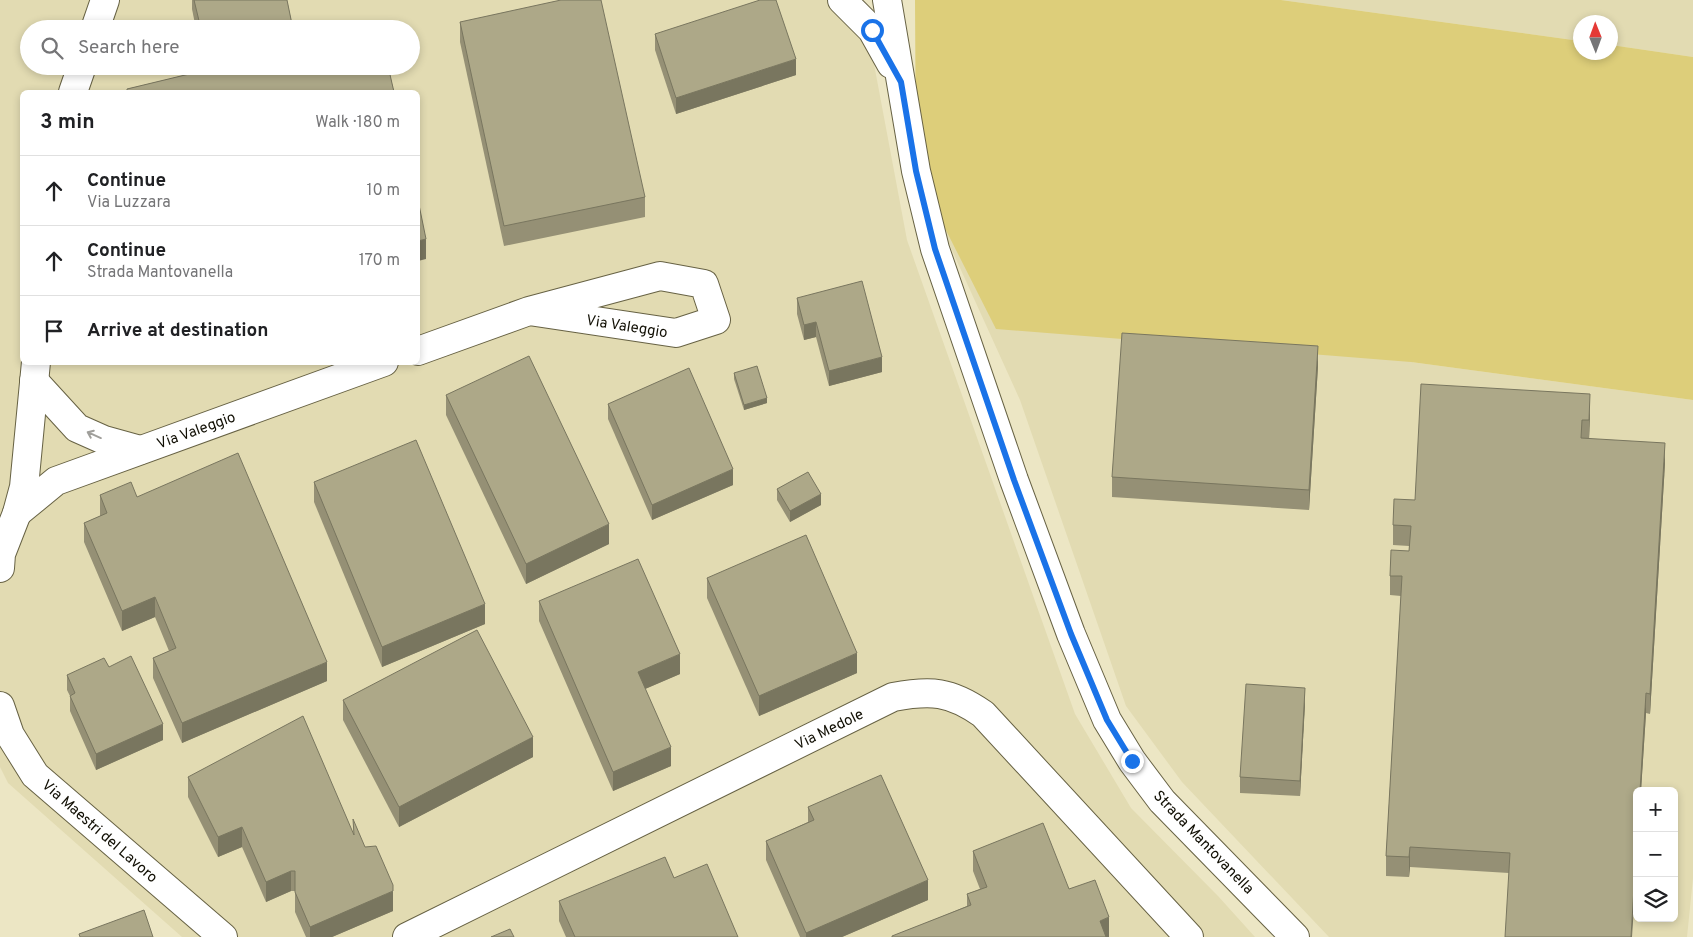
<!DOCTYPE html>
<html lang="en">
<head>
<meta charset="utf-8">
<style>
	body { margin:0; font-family:Overpass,sans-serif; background:#f2f2f2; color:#202124 }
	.controls { position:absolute; right:15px; bottom:15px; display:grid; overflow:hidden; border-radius:8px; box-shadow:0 2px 8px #0003 }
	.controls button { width:45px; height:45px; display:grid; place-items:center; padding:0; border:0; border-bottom:1px solid #e0e0e0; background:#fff; color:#202124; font:25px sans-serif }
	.compass { position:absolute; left:1573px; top:15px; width:45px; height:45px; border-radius:50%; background:#fff; box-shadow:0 2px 8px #0003; rotate:359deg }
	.stop { position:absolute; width:15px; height:15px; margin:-11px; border:4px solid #1a73e8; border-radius:50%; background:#fff }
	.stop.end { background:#1a73e8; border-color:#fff; box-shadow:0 1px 5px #0008 }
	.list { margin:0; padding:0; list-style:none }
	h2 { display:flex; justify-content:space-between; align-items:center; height:65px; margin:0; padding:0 20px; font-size:21px }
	h2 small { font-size:16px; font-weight:400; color:#757577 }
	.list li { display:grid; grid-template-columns:32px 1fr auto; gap:15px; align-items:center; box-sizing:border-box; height:70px; padding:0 20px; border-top:1px solid #e0e0e0 }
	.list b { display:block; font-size:19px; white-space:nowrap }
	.list p { margin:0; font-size:16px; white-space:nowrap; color:#757577 }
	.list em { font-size:16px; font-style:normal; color:#757577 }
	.icon { flex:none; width:28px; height:28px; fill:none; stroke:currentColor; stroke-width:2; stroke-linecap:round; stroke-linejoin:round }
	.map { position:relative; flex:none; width:1693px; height:937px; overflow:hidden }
	.search { position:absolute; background:#fff; box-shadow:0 2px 8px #0003; left:20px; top:20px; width:400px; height:55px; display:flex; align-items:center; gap:12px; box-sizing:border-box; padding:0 18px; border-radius:28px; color:#757577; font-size:19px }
	.panel { position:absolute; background:#fff; box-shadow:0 2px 8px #0003; left:20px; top:90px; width:400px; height:275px; border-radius:8px }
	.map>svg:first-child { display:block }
	.built { fill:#e2dbb2; fill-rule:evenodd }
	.green { fill:#ddce7a }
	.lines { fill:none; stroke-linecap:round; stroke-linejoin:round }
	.minor-casing { stroke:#676244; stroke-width:30 }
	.minor { stroke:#fff; stroke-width:28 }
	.wall { fill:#959075 }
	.shaded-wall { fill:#79765f }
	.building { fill:#ada888; stroke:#79765f }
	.oneway { stroke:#a09f9b }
	.route { stroke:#1a73e8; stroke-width:6 }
	.labels { text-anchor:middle; stroke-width:4.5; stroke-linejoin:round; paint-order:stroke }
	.street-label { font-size:15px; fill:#110f04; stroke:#fff }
</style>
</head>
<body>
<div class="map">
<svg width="1693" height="937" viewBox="0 0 1693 937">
	<rect width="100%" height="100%" fill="#ece6c4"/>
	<!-- built -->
	<g class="built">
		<path d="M0,0H862L907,240L1075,714L1131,808L1218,896L1255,937H182L8,783L0,767ZM29,29H411V66H29ZM22,92H418V362H22Z"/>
		<path d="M1281,0H1693V57L1611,45L1610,22H1580V41Z"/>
		<path d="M916,171L1411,362L1693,400V878L1687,937H1329L1182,782L1126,706L1020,400ZM1637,791H1674V918H1637Z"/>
	</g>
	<!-- green -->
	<path class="green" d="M915,0H1281L1580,41V52H1610L1611,45L1693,57V400L1411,362L996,329L916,171Z"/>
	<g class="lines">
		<defs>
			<g id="minor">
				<path d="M842,0L872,30L891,64"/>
				<path d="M887,0L916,171L935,249L1014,480L1071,634L1107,720L1132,761L1162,801L1295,937"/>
				<path d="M95,29L105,0"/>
				<path d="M73,92L82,66"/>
				<path d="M418,351L529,311L660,276L704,284L716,320L676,333L529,311"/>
				<path d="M34,381L77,428L104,440L140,450"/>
				<path d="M17,513L56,481L384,362"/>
				<path d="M0,568L1,554L17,513L24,487L36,362"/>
				<path d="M0,706L10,735L35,775L223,937"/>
				<path d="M407,937L893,697C931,690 950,691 983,714L1189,937"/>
			</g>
		</defs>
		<!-- minor casing -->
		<use href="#minor" class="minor-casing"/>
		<!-- minor -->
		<use href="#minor" class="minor"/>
	</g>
	<!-- wall -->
	<g class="wall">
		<path d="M192,0H287L293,29H196L192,9Z"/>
		<path d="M460,22L645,197V217L504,246L460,42Z"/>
		<path d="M655,34L796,75L676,114L655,50Z"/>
		<path d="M205,66H388L394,92H127V89L206,70Z"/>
		<path d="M797,298L882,372L829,386L816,337L804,340L797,314Z"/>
		<path d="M1318,366L1309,510L1112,497V477Z"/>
		<path d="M734,373L767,403L744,410L734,379Z"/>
		<path d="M446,395L609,544L526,584L446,415Z"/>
		<path d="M608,404L733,485L652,520L608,419Z"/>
		<path d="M1590,414L1589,438L1665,463L1650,714L1646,713L1641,791H1637L1509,873L1410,867L1409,877L1386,876V856L1401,596L1390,595V576L1409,551V546L1393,545V525Z"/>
		<path d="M314,482L485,624L382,667L314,502Z"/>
		<path d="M777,489L821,505L790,522L777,500Z"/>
		<path d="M100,495L137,497L327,681L182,743L153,678V658L169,651L155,617L122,631L84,542V523L100,516Z"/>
		<path d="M707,578L857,673L759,716L707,598Z"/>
		<path d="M539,601L680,674L645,689L671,766L613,791L539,621Z"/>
		<path d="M109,667L163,740L96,770L70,711V696L67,690V675Z"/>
		<path d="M343,700L533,757L399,827L343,720Z"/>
		<path d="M1305,703L1300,796L1240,793V777Z"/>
		<path d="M188,777L353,835L393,911L332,937H306L295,912V891H291L266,902L242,847L218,857L188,797Z"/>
		<path d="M808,807L928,900L842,937H800L766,860V841L808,822Z"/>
		<path d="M973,851L1069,889L1109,937H892L967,906V894L980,889L973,871Z"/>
		<path d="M674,878L738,937H566L559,921V901Z"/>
	</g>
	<!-- shaded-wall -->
	<g class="shaded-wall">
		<path d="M796,59V75L676,114V98Z"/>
		<path d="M426,239V259L418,261V241Z"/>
		<path d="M816,322V337L804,340V325Z"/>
		<path d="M1318,346V366L1309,510V490Z"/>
		<path d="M882,357V372L829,386V371Z"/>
		<path d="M1590,394V414L1589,440V420Z"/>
		<path d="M767,398V403L744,410V405Z"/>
		<path d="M1665,443V463L1650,714V694Z"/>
		<path d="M733,469V485L652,520V505Z"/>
		<path d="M821,494V505L790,522V511Z"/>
		<path d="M609,524V544L526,584V564Z"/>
		<path d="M155,597V617L122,631V611Z"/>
		<path d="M485,604V624L382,667V647Z"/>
		<path d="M857,653V673L759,716V696Z"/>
		<path d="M680,654V674L638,692V672Z"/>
		<path d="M327,662V681L182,743V723Z"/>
		<path d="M1305,688V703L1300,796V781Z"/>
		<path d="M1646,693V713L1641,791H1640Z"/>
		<path d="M163,724V740L96,770V754Z"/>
		<path d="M533,737V757L399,827V807Z"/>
		<path d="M671,747V766L613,791V772Z"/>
		<path d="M242,827V847L218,857V837Z"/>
		<path d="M1637,838V858L1632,937H1631Z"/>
		<path d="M1410,847V867L1409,877V857Z"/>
		<path d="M291,871V891L266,902V882Z"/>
		<path d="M928,880V900L842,937H806V933Z"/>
		<path d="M393,891V911L332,937H310V927Z"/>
		<path d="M1109,917V937H1100V921Z"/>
	</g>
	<!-- building -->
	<g class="building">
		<path d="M194,0H287L293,29H201Z"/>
		<path d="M561,0H601L645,197L504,226L460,22Z"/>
		<path d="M760,0H776L796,59L676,98L655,34Z"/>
		<path d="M209,66H388L394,92H127V89L210,69Z"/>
		<path d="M418,200L426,239L418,241Z"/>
		<path d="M862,281L882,357L829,371L816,322L804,325L797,298Z"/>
		<path d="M1122,333L1318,346L1309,490L1112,477Z"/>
		<path d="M529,356L609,524L526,564L446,395Z"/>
		<path d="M757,366L767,398L744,405L734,373Z"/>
		<path d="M689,368L733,469L652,505L608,404Z"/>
		<path d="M1421,384L1590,394L1589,420H1582L1581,438L1665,443L1650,694L1646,693L1640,791H1637V838L1631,937H1505L1510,853L1410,847L1409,857L1386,856L1402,576H1390L1391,550L1409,551L1411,526L1393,525L1394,499L1415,500Z"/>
		<path d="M416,440L485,604L382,647L314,482Z"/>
		<path d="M238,453L327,662L182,723L153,658L176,648L155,597L122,611L84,523L107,513L100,495L131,482L137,497Z"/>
		<path d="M808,472L821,494L790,511L777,489Z"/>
		<path d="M806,535L857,653L759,696L707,578Z"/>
		<path d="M638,559L680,654L638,672L671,747L613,772L539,601Z"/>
		<path d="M477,630L533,737L399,807L343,700Z"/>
		<path d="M131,656L163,724L96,754L70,696L75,693L67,675L104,658L109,667Z"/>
		<path d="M1246,684L1305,688L1300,781L1240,777Z"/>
		<path d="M303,716L354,835L353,819L365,847L376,846L393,885V891L310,927L295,892V871H291L266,882L242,827L218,837L188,777Z"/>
		<path d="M881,775L928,880L806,933L766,841L814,820L808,807Z"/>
		<path d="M1043,823L1069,889L1095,880L1109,917L1100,921L1106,937H892V936L971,905L967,894L987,887L973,851Z"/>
		<path d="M665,857L674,878L707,864L738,937H575L559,901Z"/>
		<path d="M144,910L153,937H80L79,934Z"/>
		<path d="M510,929L514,937H491Z"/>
	</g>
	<!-- one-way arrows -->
	<defs><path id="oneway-shaft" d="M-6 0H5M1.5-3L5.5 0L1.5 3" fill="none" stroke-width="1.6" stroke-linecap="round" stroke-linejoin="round" transform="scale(1.25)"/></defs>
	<use class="oneway" href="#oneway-shaft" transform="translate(94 435) rotate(-156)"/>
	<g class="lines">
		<!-- route -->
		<path class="route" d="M872,30L901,82L916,171L935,249L1014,480L1071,634L1107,720L1132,761"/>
	</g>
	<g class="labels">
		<!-- street labels -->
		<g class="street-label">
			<text transform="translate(627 326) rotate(9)" y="5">Via Valeggio</text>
			<text transform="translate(196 430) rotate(-20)" y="5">Via Valeggio</text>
			<text transform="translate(829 729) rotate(-26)" y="5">Via Medole</text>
			<text transform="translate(100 831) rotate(41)" y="5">Via Maestri del Lavoro</text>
			<text transform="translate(1204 842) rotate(46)" y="5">Strada Mantovanella</text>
		</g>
	</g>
</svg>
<div class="controls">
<button>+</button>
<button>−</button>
<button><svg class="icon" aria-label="layers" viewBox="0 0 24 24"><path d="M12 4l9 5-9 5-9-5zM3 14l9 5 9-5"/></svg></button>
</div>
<svg class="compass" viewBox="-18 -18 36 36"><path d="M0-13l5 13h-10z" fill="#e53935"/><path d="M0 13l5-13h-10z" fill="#757577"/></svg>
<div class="stop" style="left:872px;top:30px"></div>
<div class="stop end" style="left:1132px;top:761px"></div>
<div class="search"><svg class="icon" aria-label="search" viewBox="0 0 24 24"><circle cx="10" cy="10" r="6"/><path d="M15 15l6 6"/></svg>Search here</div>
<section class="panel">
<h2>3 min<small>Walk · 180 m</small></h2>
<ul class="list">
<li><svg class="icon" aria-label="ahead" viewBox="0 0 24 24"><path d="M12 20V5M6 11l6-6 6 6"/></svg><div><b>Continue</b><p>Via Luzzara</p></div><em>10 m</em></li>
<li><svg class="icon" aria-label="ahead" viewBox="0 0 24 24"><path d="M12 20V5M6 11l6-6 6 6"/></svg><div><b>Continue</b><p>Strada Mantovanella</p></div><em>170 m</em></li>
<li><svg class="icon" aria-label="arrive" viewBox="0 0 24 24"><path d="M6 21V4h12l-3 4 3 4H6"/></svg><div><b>Arrive at destination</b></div></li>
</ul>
</section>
</div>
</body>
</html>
